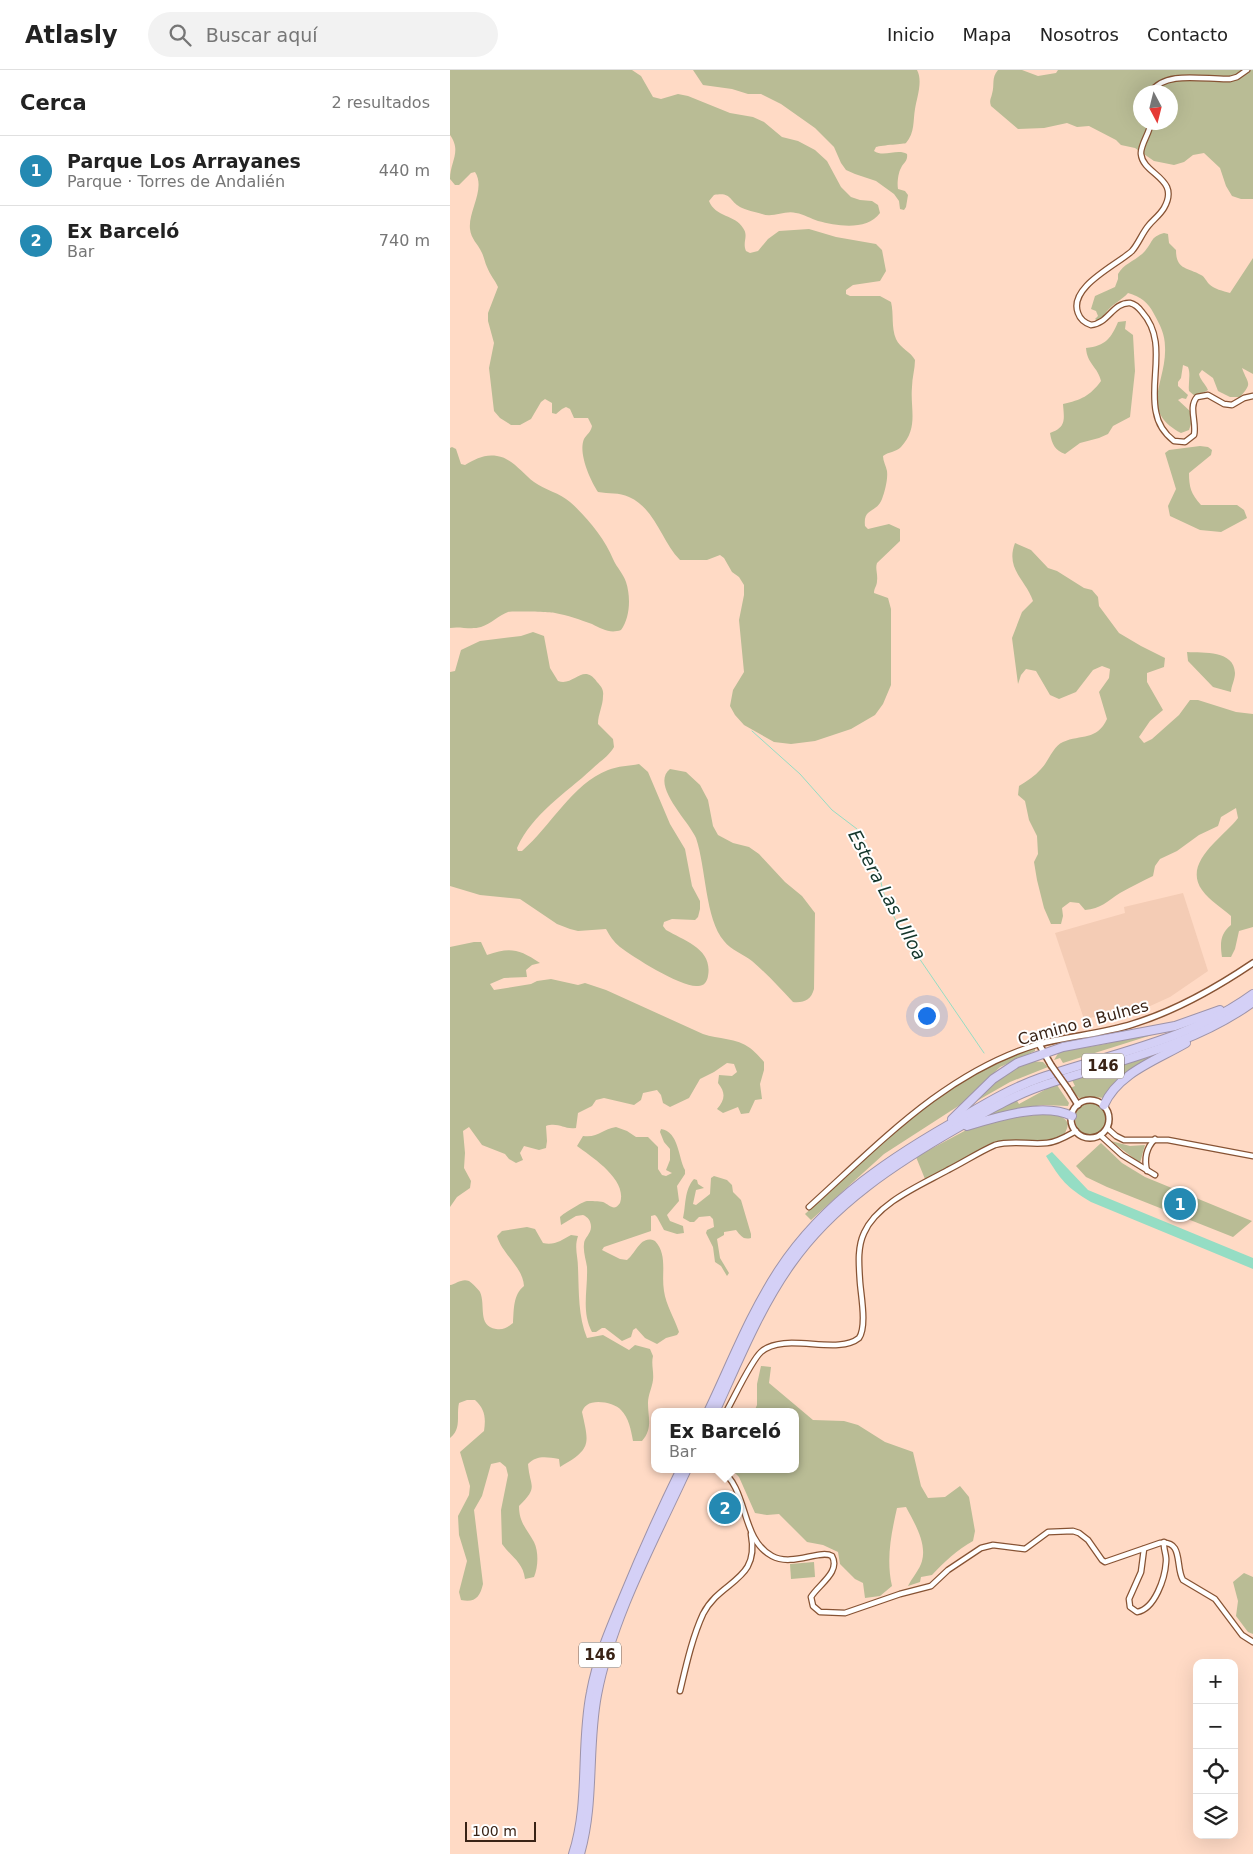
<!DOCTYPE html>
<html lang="es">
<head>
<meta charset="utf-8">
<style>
	body { margin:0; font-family:"DejaVu Sans",sans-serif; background:#f2f2f2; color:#222 }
	.controls { position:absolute; right:15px; bottom:15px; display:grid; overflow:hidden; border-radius:10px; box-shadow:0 5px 20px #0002 }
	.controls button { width:45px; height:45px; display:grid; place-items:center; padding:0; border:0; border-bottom:1px solid #e0e0e0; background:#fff; color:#222; font:25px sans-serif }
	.compass { position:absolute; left:683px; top:15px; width:45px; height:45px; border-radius:50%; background:#fff; box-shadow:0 5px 20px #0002; rotate:173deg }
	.scale { position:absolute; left:15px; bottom:12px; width:71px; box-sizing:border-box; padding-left:5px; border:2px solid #392316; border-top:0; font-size:14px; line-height:18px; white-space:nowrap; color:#392316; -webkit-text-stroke:4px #fff; paint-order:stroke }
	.you { position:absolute; left:476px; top:945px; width:18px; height:18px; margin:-12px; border:4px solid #fff; border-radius:50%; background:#1a73e8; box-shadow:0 0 0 8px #1a73e833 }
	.badge { display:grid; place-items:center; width:32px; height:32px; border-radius:50%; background:#2489b2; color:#fff; font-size:16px; font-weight:700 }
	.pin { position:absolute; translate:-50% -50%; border:2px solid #fff; box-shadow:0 1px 5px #0006 }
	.popup { position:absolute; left:201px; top:1338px; width:148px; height:65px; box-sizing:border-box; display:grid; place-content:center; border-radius:10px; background:#fff; filter:drop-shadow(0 1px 4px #0005); font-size:16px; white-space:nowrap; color:#767676 }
	.popup b { font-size:19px; color:#222 }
	.popup::after { content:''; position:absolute; left:50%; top:100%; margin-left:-10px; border:10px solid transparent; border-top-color:#fff }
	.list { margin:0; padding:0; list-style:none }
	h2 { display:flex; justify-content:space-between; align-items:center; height:65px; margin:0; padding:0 20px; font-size:21px }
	h2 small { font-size:16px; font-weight:400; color:#767676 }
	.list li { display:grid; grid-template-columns:32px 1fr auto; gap:15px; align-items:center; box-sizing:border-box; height:70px; padding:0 20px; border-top:1px solid #e0e0e0 }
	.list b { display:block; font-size:19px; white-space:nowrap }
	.list p { margin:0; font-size:16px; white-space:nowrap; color:#767676 }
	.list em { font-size:16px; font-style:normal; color:#767676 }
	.icon { flex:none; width:28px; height:28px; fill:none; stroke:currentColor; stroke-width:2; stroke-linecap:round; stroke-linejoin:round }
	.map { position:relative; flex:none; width:803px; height:1784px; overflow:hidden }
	header { display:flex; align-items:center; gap:30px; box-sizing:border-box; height:70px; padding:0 25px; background:#fff; border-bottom:1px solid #e0e0e0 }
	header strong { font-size:24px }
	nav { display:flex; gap:28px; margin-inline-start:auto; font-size:18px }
	.search { width:350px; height:45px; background:#f2f2f2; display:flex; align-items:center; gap:12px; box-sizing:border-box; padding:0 18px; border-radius:28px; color:#767676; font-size:19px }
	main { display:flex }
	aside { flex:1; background:#fff }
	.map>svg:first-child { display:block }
	.built { fill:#f4ccb5 }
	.green { fill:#b9bc95; fill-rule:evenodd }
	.water { fill:#95ddc4 }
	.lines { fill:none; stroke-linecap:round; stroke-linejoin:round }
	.stream { stroke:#95ddc4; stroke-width:1 }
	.minor-casing { stroke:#875334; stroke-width:7 }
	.tertiary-casing { stroke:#875334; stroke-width:8 }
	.motorway-casing { stroke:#9e93a8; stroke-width:10 }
	.minor { stroke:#fff; stroke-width:4.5 }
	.tertiary { stroke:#fff; stroke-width:5 }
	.motorway { stroke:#d4d0f6; stroke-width:8 }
	.tertiary-bridge-casing { stroke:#875334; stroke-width:8; stroke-linecap:butt }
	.tertiary-bridge { stroke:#fff; stroke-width:5 }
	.labels { text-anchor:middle; stroke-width:4; stroke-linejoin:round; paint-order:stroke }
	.shield { fill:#fff; stroke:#74655c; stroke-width:1 }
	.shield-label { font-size:15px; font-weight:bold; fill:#392316 }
	.street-label { font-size:16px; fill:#392316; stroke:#fff }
	.water-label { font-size:18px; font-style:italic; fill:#14362b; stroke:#fff }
</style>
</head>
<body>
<header>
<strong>Atlasly</strong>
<div class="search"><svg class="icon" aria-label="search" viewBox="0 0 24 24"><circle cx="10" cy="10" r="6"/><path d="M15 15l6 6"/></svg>Buscar aquí</div>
<nav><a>Inicio</a><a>Mapa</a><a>Nosotros</a><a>Contacto</a></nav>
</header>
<main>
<aside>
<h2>Cerca<small>2 resultados</small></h2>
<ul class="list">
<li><span class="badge">1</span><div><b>Parque Los Arrayanes</b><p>Parque · Torres de Andalién</p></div><em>440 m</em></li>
<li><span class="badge">2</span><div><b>Ex Barceló</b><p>Bar</p></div><em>740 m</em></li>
</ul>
</aside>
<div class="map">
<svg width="803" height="1784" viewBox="0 0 803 1784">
	<rect width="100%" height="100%" fill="#ffdac5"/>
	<!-- built -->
	<path class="built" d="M733,823L758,901L720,927L698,937L634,949L605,863L675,843L674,837Z"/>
	<!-- green -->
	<g class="green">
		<path d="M0,0H182L191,6L203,27L211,29L228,24L238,26L280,43L303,47L314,52L332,67L348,71L365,80L377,91L391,117L401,127L410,130L422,131L428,135L430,143C417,161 387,156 368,151C361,149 354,144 346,143C335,140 323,148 312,144C306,142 295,140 290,137C278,130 282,122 264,125L259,131C265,147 286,145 293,158C299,166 292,172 296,181L300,183L308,181L318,169L329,161L359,159L386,167L426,174L432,180L436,201L430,211L403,215L396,220V224L400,226H430L441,232C444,244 441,257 446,269C450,278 461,282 465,290C465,299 462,308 462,317C460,339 469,358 451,377C446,382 438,382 433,386C433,391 436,396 437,401C438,409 435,421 432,429C426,444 413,437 415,456L418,459L439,454L450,459V471L427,493C425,499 428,504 427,511C427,516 424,518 424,523L438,528L441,539V615L433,634L425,645L401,659L365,671L341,674L324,672L294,655L285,645L280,636L283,620L294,602L289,550L294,525V515L289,507L282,502L274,488L270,485L257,490H230C211,471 206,439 179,427C169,422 159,424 148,422C140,410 128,383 134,369C137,364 141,362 142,356L138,348H124L120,339L116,337L112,339L106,344L102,343V333L95,329L91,332L81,349L70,355H61L50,348L44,341L39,298L44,273L38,251V243L48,217C45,210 40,205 37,197C35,193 34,187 32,183C28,174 21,169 20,159C18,141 36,119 25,102L21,103L9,115H5L0,109C0,91 12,82 0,65Z"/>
		<path d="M243,0H467C473,11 467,27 465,39C463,50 465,63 456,73C455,74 432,75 426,77L424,81C434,88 447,78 457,84C458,91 454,92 451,98C448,103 447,114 448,119L455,121L458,125L456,137L454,140L450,139L449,131L444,124L426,111L405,104L396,100L391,93L384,77L365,58L331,34L311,24H298L282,19L253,15Z"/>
		<path d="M548,0H572L588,6L606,3L608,0H803V129H791L782,126L776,116L770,98L754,83L743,85L734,92L724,95L704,91L685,78L671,75L666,70L639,56L627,57L617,53L594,58L568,59L541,36C539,30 541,29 542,24C545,14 541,8 548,0ZM690,22H720V52H690Z"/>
		<path d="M714,163L718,164L719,173L726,180C726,200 737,197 751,205C755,207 756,211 759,214C764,219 773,221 780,223L803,188V304L792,298C798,315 803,312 790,327H780L768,321L763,308L752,300L749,304C750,310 755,313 758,320L746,327L739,321C738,313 741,304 738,297L733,295L731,308L728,312V316L738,325L736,329L732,328L728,330L741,342L742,351L739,360L731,363C688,340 717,312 715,277C715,264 710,255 704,244C698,232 691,227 678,223C672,230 664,233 659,239C655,243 653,248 648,251L645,249L648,246L646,241L641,239L645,226L665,217L668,209V204C674,193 686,191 695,181C703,172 700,167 714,163Z"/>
		<path d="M676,251L675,259L683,265L685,301L680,347L663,356L658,364L649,368L630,373L615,384C605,380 602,375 600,363C617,357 614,349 613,334C631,330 640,326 651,311C648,297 637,294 636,278C656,276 661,268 668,252Z"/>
		<path d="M750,376L758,377L762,380L761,385L739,403C739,417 741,424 751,435H787L794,440L797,448L771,462L750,460L720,446L718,436L726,419L715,383L719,380Z"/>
		<path d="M2,377L6,379L11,394L15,395C26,389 34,384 47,386C62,388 72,403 84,412C95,420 110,423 120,432C137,447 155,469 163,489C167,498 173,503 176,512C181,527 180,548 171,560C160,564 152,559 142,554C131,550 117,545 105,543C100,542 63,541 58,542C49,545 41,554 31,557C20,560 10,556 0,558V378Z"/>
		<path d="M565,473L581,480L598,498L607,501L634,518L642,520L648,527L649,536L669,563L691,576L715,588L714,597L697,603V612L713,640L700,651L689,667L694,673L702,669L729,645L740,630H748L786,642L803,644V857L789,861L785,879L781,887H772C770,873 770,864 781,855V846C771,837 760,831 752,820C732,792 774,767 788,748L786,738L771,747L768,756L749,765L727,781L710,789L705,796L703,806C692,811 681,817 670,823C657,831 651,839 635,840L629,833L620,832L612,838L613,846L611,854H601L594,838L587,810L584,792L588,784L587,766L579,750L575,731L568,725L569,716C577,711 585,706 591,699C599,691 603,676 613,672C631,664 647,671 657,649L649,622L659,608L660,599L652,596L643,600L626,622L609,629L600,625L586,601L576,599L571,605L568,614L562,568L572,542L583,531C576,510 555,499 565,473Z"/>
		<path d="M83,562L94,566L100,598L108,611C124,617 133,592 147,612C151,616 154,620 153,626C153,636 148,644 148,654L163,669L164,677C159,686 149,692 142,699C115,724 83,743 67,778L68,781H72C101,756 122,714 158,700C168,696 179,696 189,694L198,702L220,754L235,779L242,816L250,831V839L248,847L245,850L222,849L214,852L213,856L216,860C235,871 263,879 258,906C257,912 254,916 248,916C232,918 183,887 170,877C163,871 160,866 156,859L128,861L120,859L107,854L70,829L30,825L0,816V602L5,601L11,580L30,571L71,566Z"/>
		<path d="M737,582C754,583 784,580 785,603C785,610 781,616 781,622L763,617L738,591Z"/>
		<path d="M220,699L236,702L250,715L258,730L263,756L268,765L283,773L299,777L309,784L335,812L352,826L365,843L364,919C361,930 354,933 343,932C329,917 317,904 302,891C293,884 281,880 274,871C255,849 256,797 246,768C239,751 200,715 220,699Z"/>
		<path d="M24,872H31L37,885C60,877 69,879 90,893L82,895L76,900L77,907L54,908L40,914L44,920L81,914L87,911L101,909L128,915L135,913L156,920L253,964C268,969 287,968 300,978C304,981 310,987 314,992V1000L310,1014L312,1029L305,1030L299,1043L291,1044L288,1037L273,1043L267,1039C275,1030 276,1023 268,1013L269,1005L282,1006L287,1002L284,994L277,993L264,1002L250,1009L239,1028L220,1037L213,1033L211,1025L207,1020L193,1023L191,1030L184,1035L154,1028L146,1030L142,1036L128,1043L126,1058C114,1060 109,1052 96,1056L97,1071L96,1078L89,1080L74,1076L70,1083L73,1090L66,1093L59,1089L55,1084L32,1075L19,1057L13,1061L15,1083L14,1098L21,1111L20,1118L7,1127L0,1137V877Z"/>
		<path d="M724,958L613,993L610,988L604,990L609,982L655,974Z"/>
		<path d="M581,978H585V981L550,997L513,1033L434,1084L361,1150L355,1144C410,1095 461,1041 525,1004C543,993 562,986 581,978Z"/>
		<path d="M713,981C691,994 668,1006 654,1028L645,1027L629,1028L620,1018L625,1016L622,1010L642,1006Z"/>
		<path d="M579,991L593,992L598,997L560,1012L525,1032C541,1015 556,1000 579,991Z"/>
		<path d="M607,1015L619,1033L618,1036L592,1035L539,1045L566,1029L569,1034L600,1017Z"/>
		<circle cx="641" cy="1049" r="16"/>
		<path d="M604,1043C616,1049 622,1051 614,1065C591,1076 566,1066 542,1074L475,1109L466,1087L520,1058L568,1047Z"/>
		<path d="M166,1057L177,1061L186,1067H198L208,1077V1099L212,1105L216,1106L222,1103L216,1100L220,1090V1079L214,1072L210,1062L211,1059C229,1062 228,1087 235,1100V1104L227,1116L229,1131L217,1145L220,1151L233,1156L234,1163L227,1164L214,1160L207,1147L205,1145L201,1146V1161L154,1177L152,1180L170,1189L177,1190C186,1183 191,1164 205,1171C218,1185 211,1203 214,1221C216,1235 224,1247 229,1262L227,1265L216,1268L207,1274L195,1268L186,1258L183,1260L181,1267L172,1271L155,1258H152L146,1262H142C131,1241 138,1220 137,1197C136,1190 133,1182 134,1174C134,1168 141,1164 141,1157C141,1151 138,1147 133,1145L126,1146L111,1155L110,1147C114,1143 132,1132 137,1131C141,1131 149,1131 153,1132C160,1135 164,1142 170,1133C178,1110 142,1087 127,1076L133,1066C149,1068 152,1059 166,1057Z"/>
		<path d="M661,1071L680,1076L695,1075L690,1093Z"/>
		<path d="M651,1073L672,1093L695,1107L802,1151L783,1167L657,1117L636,1107L626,1096Z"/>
		<path d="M264,1106L277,1110L282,1115L283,1122L291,1130L301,1164V1168C293,1170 291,1166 286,1160L274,1162V1165L267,1169L270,1188L279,1203L277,1206L271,1196L265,1192L263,1177L256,1163L257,1160L264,1157L263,1149L260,1146L249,1147L244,1152H240L233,1148C236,1136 234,1120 244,1109L247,1110L248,1114L254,1118L246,1120L243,1134L246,1135L260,1124L261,1108Z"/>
		<path d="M77,1157L85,1159L93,1173C104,1176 112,1170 121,1165L128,1166C124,1178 128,1186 128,1198C129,1221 128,1246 137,1268L153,1265L179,1280L185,1275L200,1279L203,1286C201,1294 204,1302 203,1310C202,1318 198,1325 198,1333C198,1348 203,1358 192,1371H183C181,1360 179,1348 171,1340C165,1333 145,1329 137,1335C134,1337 133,1339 132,1342C139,1374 142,1379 110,1397L109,1389C96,1387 87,1385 78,1394C80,1418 89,1416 69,1436C69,1453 77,1459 84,1472C89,1482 88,1498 84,1507L75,1509C73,1492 61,1487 52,1474L51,1440L58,1405L56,1397L50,1392L41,1394L32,1426L24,1440L33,1514C30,1527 25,1533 11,1530L9,1522L17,1491L9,1465L8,1446L19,1425L20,1416L10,1382L34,1361C36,1348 35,1339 25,1330H17L9,1333C6,1346 12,1358 0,1368V1215C6,1214 12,1208 19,1211C22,1213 29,1220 30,1222C36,1235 27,1256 46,1259C53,1260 57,1258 63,1253C64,1239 63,1225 74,1216C73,1197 52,1184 47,1166L52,1161Z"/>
		<path d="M311,1296L321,1297L319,1313L363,1350L394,1351L408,1355L435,1372L463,1382L471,1416L478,1428L495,1427L510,1416L519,1427L525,1461L523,1471C507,1480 494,1492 482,1505L471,1507L470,1512L458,1516C462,1508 470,1499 472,1491C477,1473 464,1452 456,1437L447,1438C441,1465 436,1489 442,1516L430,1526L415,1528L413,1513L405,1509L390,1494L388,1482L373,1475L357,1472L329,1444L317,1445L305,1443L289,1407L281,1399H345V1342H304L307,1335V1314Z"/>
		<path d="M364,1492L365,1507L341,1509L340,1494Z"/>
		<path d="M794,1503L803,1507V1564L798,1562L786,1546L788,1531L783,1512Z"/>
	</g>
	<!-- water -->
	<path class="water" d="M602,1082L638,1120L803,1188V1199L641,1132C616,1117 611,1110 596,1086Z"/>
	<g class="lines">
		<!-- stream -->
		<path class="stream" d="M302,661L350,704L382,740L407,759L429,805L436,832L456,869L534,983"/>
		<defs>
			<g id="minor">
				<path d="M701,22C715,0 755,10 780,9L787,7L797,0"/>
				<path d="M701,52C700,63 690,75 691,84C693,105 731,108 714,138C710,145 703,150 699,155C692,163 689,173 682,181C667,195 618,217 628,243C630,249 635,253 641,255C658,254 663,232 680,233C685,234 689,238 692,242C718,271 699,309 706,342C708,354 715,364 724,371L735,372L744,365C747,353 738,337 747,327L758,325L774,334L782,335L794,328L803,326"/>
				<path d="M657,1058L666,1066L674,1070H718L803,1086"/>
				<path d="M650,1065L672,1085L705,1105"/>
				<path d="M697,1101C694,1089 696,1078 705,1069"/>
				<path d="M359,1137C429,1074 495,1002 589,974"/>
				<path d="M276,1342C284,1328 301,1291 311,1282C334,1261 387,1286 409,1268C417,1256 411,1226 410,1212C409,1196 407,1178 414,1163C427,1133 471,1115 498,1100C514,1092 529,1082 545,1075C562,1070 580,1075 597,1073C608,1072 617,1066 626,1061"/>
				<path d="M270,1399C299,1419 290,1469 322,1486C342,1497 370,1479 382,1486C391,1502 368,1515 361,1527L363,1536L370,1542L395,1543L450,1524L481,1516L498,1500L531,1478L543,1475L575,1479L598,1462L623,1461L629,1463L638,1470L652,1490L655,1492L710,1473C734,1470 725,1497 733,1510L765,1529L792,1565L803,1572"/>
				<path d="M694,1479L691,1502L679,1529L680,1537L687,1542C705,1539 715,1508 716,1492C717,1485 713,1479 714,1472"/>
				<path d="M230,1621C236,1596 242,1568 253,1544C271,1509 310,1512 301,1464"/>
			</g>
			<g id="tertiary">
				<path d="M601,995L589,974C620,966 652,964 683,954C725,941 766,918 803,893"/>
				<path d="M618,1019L628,1035"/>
				<circle cx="640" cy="1049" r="19"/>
			</g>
			<g id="motorway">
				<path d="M654,1035C668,1003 707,990 736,973"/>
				<path d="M502,1049L543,1009L567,993L613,977L725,956L770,940"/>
				<path d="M517,1056C547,1047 593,1032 622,1046"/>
				<path d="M258,1342C281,1294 300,1244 329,1200C375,1130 444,1085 516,1045C540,1031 564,1017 590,1008C663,983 740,970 803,924"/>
				<path d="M265,1342C288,1292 309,1239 341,1194C383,1134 446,1093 509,1057C537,1041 566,1024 597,1014C666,991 743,976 803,932"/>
				<path d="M123,1784C140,1732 130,1675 141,1622C147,1589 160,1559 173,1528C191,1484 210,1442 231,1399"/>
				<path d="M130,1784C145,1732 137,1678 147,1625C162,1547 204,1471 237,1399"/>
			</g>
		</defs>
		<!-- minor casing -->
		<use href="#minor" class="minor-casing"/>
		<!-- tertiary casing -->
		<use href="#tertiary" class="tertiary-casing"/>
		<!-- motorway casing -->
		<use href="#motorway" class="motorway-casing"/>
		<!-- minor -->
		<use href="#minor" class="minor"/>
		<!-- tertiary -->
		<use href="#tertiary" class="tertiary"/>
		<!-- motorway -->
		<use href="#motorway" class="motorway"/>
		<defs>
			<path id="tertiary-bridge" d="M601,995L618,1019"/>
		</defs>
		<!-- tertiary-bridge casing -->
		<use href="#tertiary-bridge" class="tertiary-bridge-casing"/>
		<!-- tertiary-bridge -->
		<use href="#tertiary-bridge" class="tertiary-bridge"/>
	</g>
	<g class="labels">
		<!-- shield labels -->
		<g class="shield">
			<rect x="632" y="983.5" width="42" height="25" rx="4"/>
			<rect x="129" y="1572.5" width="42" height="25" rx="4"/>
		</g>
		<g class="shield-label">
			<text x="653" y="1001">146</text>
			<text x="150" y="1590">146</text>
		</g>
		<!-- street labels -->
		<g class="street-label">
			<text transform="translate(633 952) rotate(-15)" y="6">Camino a Bulnes</text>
		</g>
		<!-- water labels -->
		<g class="water-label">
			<text transform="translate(437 825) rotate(62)" y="6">Estera Las Ulloa</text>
		</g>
	</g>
</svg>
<div class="controls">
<button>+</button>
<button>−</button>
<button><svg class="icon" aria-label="locate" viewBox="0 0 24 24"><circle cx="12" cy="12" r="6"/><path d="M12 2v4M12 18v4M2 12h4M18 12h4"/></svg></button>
<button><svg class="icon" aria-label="layers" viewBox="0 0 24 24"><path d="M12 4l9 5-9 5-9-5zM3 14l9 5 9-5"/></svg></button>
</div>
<svg class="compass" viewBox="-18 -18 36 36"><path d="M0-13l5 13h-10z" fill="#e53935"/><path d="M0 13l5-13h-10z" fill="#767676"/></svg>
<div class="scale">100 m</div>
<div class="you"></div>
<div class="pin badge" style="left:730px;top:1134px">1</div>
<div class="pin badge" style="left:275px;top:1438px">2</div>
<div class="popup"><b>Ex Barceló</b>Bar</div>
</div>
</main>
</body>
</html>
